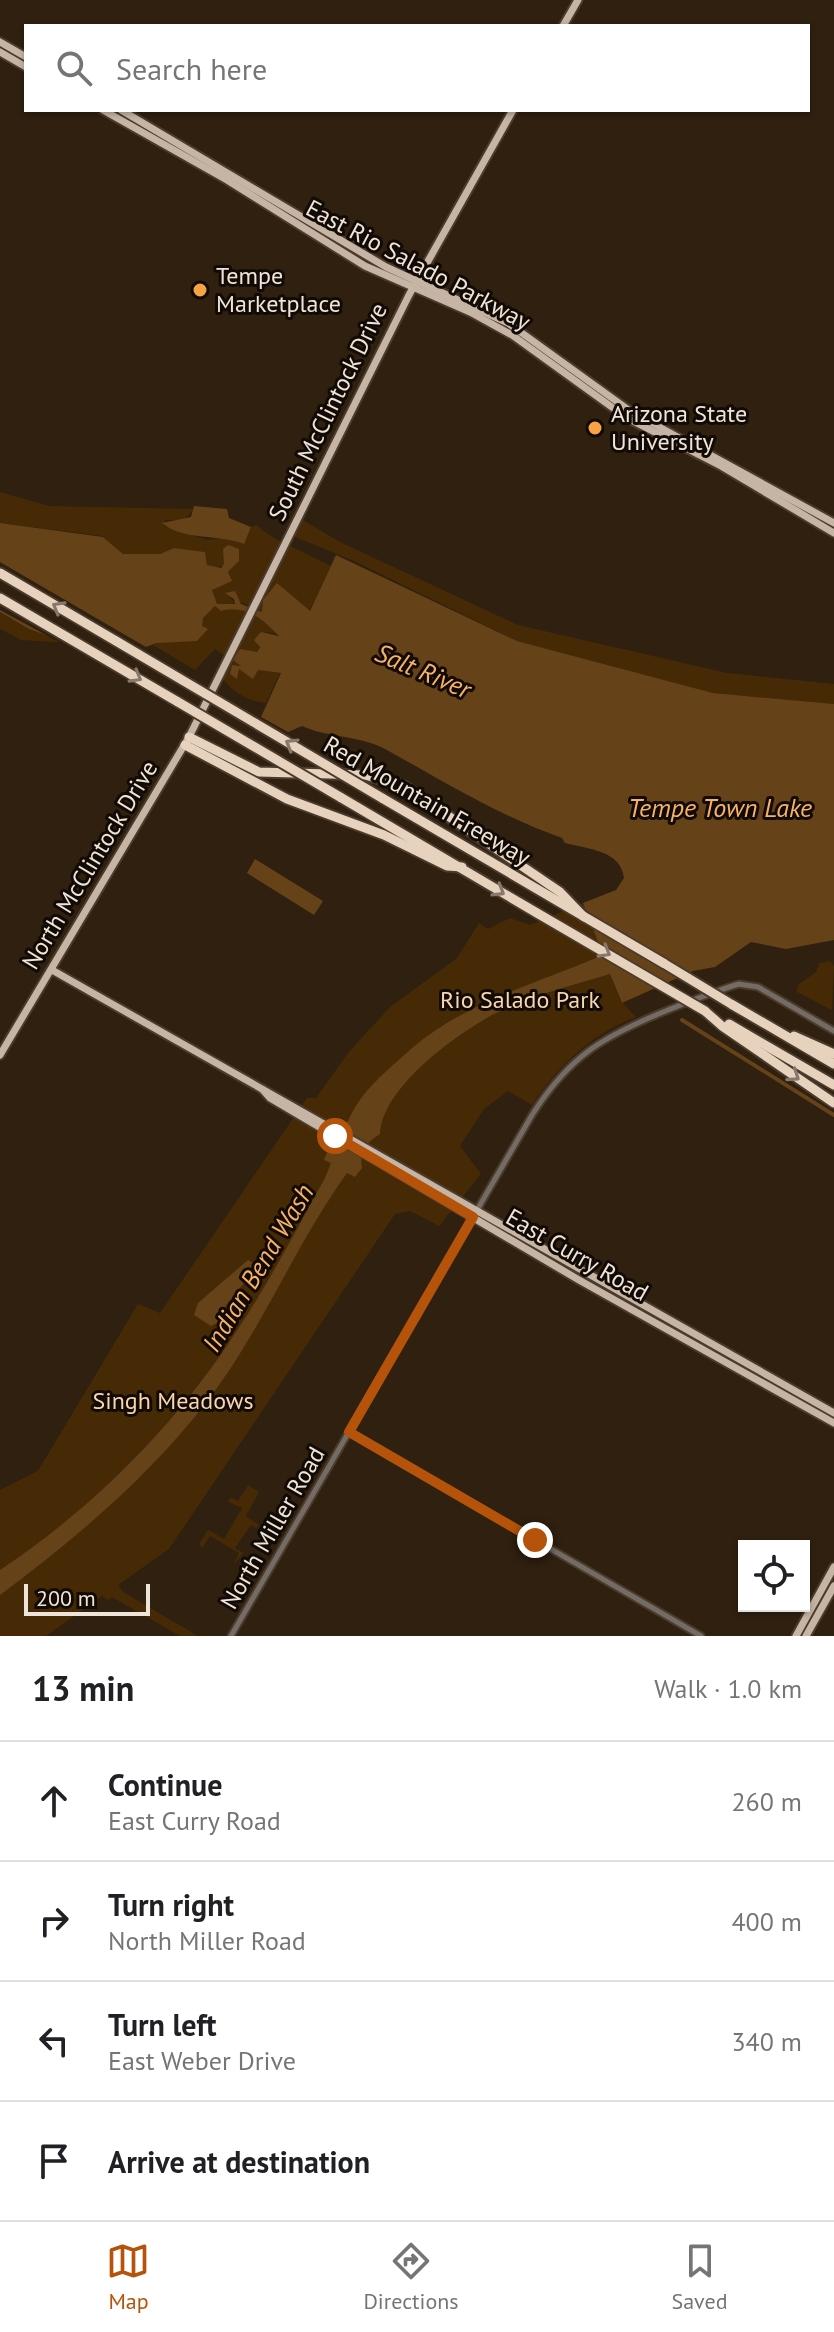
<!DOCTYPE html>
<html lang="en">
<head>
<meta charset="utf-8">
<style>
	body { margin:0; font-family:"PT Sans",sans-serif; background:#f6f6f6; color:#202124 }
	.controls { position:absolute; right:24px; bottom:24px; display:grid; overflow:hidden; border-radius:0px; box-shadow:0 2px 6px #0004 }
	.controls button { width:72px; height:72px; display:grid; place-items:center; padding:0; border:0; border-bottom:2px solid #e0e0e0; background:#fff; color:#202124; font:40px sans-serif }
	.scale { position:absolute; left:24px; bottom:20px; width:126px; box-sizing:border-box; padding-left:8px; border:4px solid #eee4da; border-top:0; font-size:22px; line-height:28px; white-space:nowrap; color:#eee4da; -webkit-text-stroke:6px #120b05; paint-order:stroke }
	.stop { position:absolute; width:24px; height:24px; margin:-18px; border:6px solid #b45309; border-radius:50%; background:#fff }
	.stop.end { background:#b45309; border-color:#fff; box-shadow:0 2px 8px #0008 }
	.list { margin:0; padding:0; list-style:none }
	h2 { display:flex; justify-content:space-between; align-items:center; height:104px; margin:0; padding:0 32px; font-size:34px }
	h2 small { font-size:26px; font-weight:400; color:#757577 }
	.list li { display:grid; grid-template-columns:52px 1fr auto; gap:24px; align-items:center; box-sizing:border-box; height:120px; padding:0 32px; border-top:2px solid #e0e0e0 }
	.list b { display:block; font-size:30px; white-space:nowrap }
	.list p { margin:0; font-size:26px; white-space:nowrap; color:#757577 }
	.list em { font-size:26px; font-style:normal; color:#757577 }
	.icon { flex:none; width:44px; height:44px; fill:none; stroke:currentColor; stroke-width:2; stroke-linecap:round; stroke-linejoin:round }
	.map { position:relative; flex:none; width:834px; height:1636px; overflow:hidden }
	.search { position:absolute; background:#fff; box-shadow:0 2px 6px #0004; left:24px; right:24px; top:24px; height:88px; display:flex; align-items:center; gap:20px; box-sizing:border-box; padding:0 28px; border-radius:0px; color:#757577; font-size:30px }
	.sheet { height:584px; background:#fff }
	nav { display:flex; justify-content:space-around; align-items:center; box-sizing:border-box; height:112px; border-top:2px solid #e0e0e0; background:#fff; font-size:22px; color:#757577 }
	nav a { display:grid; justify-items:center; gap:4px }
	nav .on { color:#b45309 }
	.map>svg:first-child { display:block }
	.green { fill:#462a06 }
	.water { fill:#664219 }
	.pier { fill:#2f2010 }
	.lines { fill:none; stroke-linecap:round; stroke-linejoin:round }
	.canal { stroke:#664219; stroke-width:4 }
	.minor-casing { stroke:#4a3b2c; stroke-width:9 }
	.major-casing { stroke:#4a3b2c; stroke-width:11 }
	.highway-casing { stroke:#4a3b2c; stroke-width:13 }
	.minor { stroke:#746c64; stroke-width:5 }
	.major { stroke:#c6b5a5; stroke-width:7 }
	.highway { stroke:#e7d2be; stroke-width:9 }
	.highway-bridge-casing { stroke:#4a3b2c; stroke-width:13; stroke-linecap:butt }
	.highway-bridge { stroke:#e7d2be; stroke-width:9 }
	.oneway { stroke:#87786b }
	.route { stroke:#b45309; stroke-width:10 }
	.poi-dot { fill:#f5a345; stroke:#120b05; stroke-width:3 }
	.labels { text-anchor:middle; stroke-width:6; stroke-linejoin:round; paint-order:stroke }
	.street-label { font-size:24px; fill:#eee4da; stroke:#120b05 }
	.poi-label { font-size:24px; fill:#eee4da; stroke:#120b05; text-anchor:start }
	.park-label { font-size:24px; fill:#f9d5b1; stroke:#120b05 }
	.water-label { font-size:26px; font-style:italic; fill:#f8b267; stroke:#120b05 }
</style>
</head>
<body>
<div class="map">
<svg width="834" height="1636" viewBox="0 0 834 1636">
	<rect width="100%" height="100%" fill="#2f2010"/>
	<!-- green -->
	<g class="green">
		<path d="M0,492L49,506L194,509L184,520H165L164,526L208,540L227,537L244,543L251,527L256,525L272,537L331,566L309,612L277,583L263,612C250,607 240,601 227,596L235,602L228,606L217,605L212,590L239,561L211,569L207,565L205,552L174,548L160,554H123L102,536L0,523Z"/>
		<path d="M301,519L340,542L518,625L727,673L834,684V704L713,693L517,641L354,561L300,539L293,535Z"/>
		<path d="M215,606L224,611C250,602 261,622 279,634L265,632L257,652L240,649L241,666L236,665L233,676L237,679L239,669L254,674L258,670L280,673L266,703C250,702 234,693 224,680L227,657L215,649L195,670L153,645L201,627L203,618Z"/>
		<path d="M0,612L29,629L68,643L21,640L0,629Z"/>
		<path d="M583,903L620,1000L636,1017C590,1035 559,1065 532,1105L508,1091L484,1109L460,1146L481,1174L439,1226L410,1211L395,1214L169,1549L118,1585L123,1592L198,1636H180L112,1597L109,1600L102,1596L46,1636H0V1490L38,1471L138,1304L160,1313L307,1098H316L348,1053L390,1007L457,958L479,923L488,929L510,918L530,925Z"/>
		<path d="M830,961L834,966L832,1010L797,992L798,985L816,972L819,963Z"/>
		<path d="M248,1485L259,1492L246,1516L259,1525L257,1528L251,1525L235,1548L243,1553L233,1566L239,1553L210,1536L202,1548L199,1544L208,1530L224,1539L242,1508L228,1502L231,1497L238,1501Z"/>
	</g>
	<!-- water -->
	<g class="water">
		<path d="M194,506L227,509L229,518L251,527L244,544C220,534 183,541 162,523L191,517Z"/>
		<path d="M0,523L103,537L123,554H160L174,548L205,552L207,565L221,568L224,564L223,549L228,545L239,549V561L228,572L232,581L212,590L217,604H235L234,599L225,593L235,591L241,604L262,612L263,600L277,583L310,611L336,555L517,641L713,693L834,704V940L786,949L751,942L715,967L693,971L622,1003L610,974C571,986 528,996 492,1015C454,1036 382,1088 380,1134C366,1143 359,1150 362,1168L355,1177L347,1173C295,1245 262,1330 208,1400C150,1476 75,1539 0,1595V1570C92,1509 176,1425 236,1332C269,1283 296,1230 325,1178L331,1163L324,1160L330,1146C342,1139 346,1123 353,1111C366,1087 391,1067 411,1049C465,1002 538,983 603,955L583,903L616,890L624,878C621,850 587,849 565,843L562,838C499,816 443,781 385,749C359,735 328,738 302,726L288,732L261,717L281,673L258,670L253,679L239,669L237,679L230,674L232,665L241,666L233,660L240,649L257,652L260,647L254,640L261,632L279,636C262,619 248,605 221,611L215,606L203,618L202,626L208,629L197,641L157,643L126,654L68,643L29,629L0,612Z"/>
		<path d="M255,859L323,901L314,915L247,873Z"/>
		<path d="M248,1260L255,1264L254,1271L226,1305L221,1321L211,1326L194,1315L198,1303Z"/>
	</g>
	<!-- pier -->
	<path class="pier" d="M0,562L151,650L126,658L68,647L0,610Z"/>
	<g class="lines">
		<!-- canal -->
		<path class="canal" d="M682,1020L834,1115"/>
		<defs>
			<g id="minor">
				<path d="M349,1432L701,1636"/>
				<path d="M231,1636L532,1115C570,1055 604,1036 668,1010C691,1001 715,991 739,984L758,987L834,1031"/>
			</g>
			<g id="major">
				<path d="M563,26L578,0"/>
				<path d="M0,42L26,57"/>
				<path d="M0,52L26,67"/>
				<path d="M103,110L227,180L365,266L470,312L512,335L627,418L721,466L834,533"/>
				<path d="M121,110L386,267L508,323L630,411L834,523"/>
				<path d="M52,970L834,1413"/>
				<path d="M0,1055L189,737L409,295L513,110"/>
				<path d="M263,1090L270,1098L579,1280L834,1423"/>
				<path d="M796,1636L834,1567"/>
				<path d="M806,1636L834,1586"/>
			</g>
			<g id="highway">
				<path d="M0,573L116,641"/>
				<path d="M0,598L178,702"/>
				<path d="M189,737L259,772L365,775L404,786L560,892L584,917"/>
				<path d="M185,745L287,799L384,835L447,866L462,867"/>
				<path d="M340,797L537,913"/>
				<path d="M382,798L665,964"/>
				<path d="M731,1004L834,1064"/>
				<path d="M705,1011L722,1026L834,1103"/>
				<path d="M729,1024L834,1085"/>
				<path d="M794,1036L834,1054"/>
			</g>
		</defs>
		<!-- minor casing -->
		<use href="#minor" class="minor-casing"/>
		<!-- major casing -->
		<use href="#major" class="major-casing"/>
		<!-- highway casing -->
		<use href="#highway" class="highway-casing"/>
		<!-- minor -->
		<use href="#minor" class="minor"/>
		<!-- major -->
		<use href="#major" class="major"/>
		<!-- highway -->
		<use href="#highway" class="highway"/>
		<defs>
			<g id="highway-bridge">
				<path d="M116,641L382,798"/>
				<path d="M178,702L340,797"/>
				<path d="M537,913L705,1011"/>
				<path d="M665,964L731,1004"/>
			</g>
		</defs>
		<!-- highway-bridge casing -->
		<use href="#highway-bridge" class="highway-bridge-casing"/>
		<!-- highway-bridge -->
		<use href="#highway-bridge" class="highway-bridge"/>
	</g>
	<!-- one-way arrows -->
	<defs><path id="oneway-chevron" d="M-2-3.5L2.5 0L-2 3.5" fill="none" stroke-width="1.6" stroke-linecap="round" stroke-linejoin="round" transform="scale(2)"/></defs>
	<g class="oneway">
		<use href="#oneway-chevron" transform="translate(58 607) rotate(-150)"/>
		<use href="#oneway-chevron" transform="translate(136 677) rotate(30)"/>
		<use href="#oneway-chevron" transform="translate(291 744) rotate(-149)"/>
		<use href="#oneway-chevron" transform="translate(499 891) rotate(31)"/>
		<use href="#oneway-chevron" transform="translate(605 952) rotate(30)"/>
		<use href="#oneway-chevron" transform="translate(794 1076) rotate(34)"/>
	</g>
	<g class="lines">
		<!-- route -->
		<path class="route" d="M335,1136L473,1217L349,1432L535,1540"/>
	</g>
	<!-- markers -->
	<g class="poi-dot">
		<circle cx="200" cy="290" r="8"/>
		<circle cx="595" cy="428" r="8"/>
	</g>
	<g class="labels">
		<!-- street labels -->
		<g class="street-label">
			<text transform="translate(418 265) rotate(28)" y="8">East Rio Salado Parkway</text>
			<text transform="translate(328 412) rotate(-64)" y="8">South McClintock Drive</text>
			<text transform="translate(427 801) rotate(30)" y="8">Red Mountain Freeway</text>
			<text transform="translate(90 865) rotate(-59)" y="8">North McClintock Drive</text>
			<text transform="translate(577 1255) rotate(30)" y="8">East Curry Road</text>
			<text transform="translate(273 1528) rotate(-60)" y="8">North Miller Road</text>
		</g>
		<!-- poi labels -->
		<g class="poi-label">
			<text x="216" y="284">Tempe<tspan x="216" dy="28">Marketplace</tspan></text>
			<text x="611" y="422">Arizona State<tspan x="611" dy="28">University</tspan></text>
		</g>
		<!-- park labels -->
		<g class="park-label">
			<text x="520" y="1008">Rio Salado Park</text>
			<text x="173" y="1409">Singh Meadows</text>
		</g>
		<!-- water labels -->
		<g class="water-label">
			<text transform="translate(423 671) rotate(23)" y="9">Salt River</text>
			<text x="720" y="817">Tempe Town Lake</text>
			<text transform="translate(258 1268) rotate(-59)" y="9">Indian Bend Wash</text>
		</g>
	</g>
</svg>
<div class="controls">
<button><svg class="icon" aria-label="locate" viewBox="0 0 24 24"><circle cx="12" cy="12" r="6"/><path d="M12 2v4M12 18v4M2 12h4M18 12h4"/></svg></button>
</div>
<div class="scale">200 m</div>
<div class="stop" style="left:335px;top:1136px"></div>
<div class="stop end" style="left:535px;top:1540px"></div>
<div class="search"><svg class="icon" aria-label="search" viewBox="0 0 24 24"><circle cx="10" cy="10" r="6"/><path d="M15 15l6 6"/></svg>Search here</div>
</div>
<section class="sheet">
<h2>13 min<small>Walk · 1.0 km</small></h2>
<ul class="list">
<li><svg class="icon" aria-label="ahead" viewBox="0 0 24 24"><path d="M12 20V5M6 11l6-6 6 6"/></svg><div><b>Continue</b><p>East Curry Road</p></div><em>260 m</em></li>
<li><svg class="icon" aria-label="right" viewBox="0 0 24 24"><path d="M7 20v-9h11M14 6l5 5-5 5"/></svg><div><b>Turn right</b><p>North Miller Road</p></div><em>400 m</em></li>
<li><svg class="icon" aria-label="left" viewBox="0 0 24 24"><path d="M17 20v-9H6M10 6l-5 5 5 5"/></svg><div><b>Turn left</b><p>East Weber Drive</p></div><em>340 m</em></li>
<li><svg class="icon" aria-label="arrive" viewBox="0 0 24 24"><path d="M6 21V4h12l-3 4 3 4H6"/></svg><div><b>Arrive at destination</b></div></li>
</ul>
</section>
<nav>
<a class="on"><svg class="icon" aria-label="map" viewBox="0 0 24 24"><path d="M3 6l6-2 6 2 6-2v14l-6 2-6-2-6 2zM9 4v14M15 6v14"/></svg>Map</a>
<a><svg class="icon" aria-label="directions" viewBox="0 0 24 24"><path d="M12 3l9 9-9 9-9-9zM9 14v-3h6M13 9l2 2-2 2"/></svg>Directions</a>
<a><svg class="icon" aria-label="saved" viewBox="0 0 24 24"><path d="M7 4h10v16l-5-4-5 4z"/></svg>Saved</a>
</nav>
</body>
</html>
